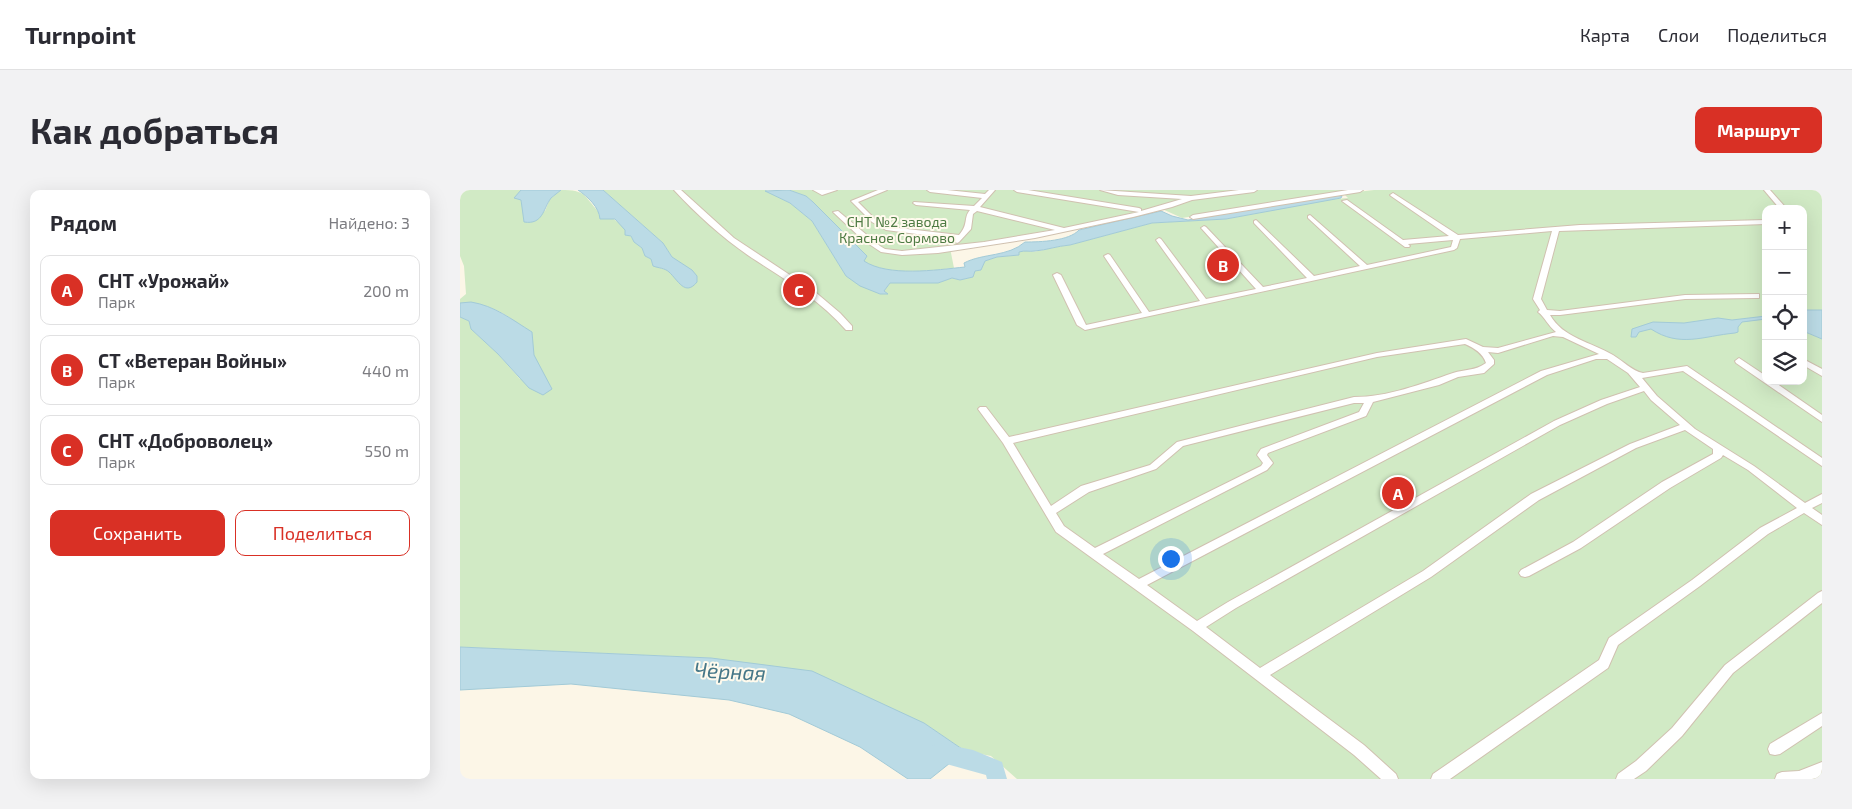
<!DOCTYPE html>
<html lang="ru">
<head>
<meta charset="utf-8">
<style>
	body { margin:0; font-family:"Exo 2",sans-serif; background:#f2f2f3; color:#2b2b33 }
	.controls { position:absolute; right:15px; top:15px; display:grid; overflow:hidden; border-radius:10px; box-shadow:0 5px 20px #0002 }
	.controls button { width:45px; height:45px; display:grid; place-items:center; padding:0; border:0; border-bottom:1px solid #e1e1e2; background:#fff; color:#2b2b33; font:25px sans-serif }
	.you { position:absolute; left:710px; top:368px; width:18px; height:18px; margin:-12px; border:4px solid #fff; border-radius:50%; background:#1a73e8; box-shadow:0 0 0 8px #1a73e833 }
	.badge { display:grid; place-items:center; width:32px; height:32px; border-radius:50%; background:#d93025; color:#fff; font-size:16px; font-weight:700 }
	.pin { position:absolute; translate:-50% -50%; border:2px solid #fff; box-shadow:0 1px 5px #0006 }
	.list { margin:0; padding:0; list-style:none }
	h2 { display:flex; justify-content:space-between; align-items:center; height:65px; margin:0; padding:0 20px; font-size:21px }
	h2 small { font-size:16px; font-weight:400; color:#7c7c81 }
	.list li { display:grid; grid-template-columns:32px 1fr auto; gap:15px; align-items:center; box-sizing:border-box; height:70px; margin:0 10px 10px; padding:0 10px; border:1px solid #e1e1e2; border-radius:10px }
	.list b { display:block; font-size:19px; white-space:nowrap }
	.list p { margin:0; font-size:16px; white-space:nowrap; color:#7c7c81 }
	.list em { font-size:16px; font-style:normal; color:#7c7c81 }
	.actions { display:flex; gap:10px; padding:15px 20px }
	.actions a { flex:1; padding:11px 0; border:1px solid #d93025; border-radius:10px; text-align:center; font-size:18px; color:#d93025 }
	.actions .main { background:#d93025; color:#fff }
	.icon { flex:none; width:28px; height:28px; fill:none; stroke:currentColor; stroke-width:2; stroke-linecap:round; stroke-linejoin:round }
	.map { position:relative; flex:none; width:1362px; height:589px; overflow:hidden; border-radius:10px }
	header { display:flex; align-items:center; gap:30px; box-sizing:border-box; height:70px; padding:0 25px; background:#fff; border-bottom:1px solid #e1e1e2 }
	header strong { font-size:24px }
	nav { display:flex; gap:28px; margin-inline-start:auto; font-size:18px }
	.intro { display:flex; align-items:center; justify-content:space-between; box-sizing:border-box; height:120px; padding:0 30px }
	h1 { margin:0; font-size:35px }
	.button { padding:12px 22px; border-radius:10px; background:#d93025; color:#fff; font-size:18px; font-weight:700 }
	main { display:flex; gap:30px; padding:0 30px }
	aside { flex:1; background:#fff; border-radius:10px; box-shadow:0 5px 20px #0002 }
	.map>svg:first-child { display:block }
	.green { fill:#d1eac5 }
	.water { fill:#bbdbe6; stroke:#a2cad7 }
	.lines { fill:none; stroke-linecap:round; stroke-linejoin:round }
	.river { fill:#bbdbe6; fill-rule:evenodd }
	.minor-casing { stroke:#d0c1b0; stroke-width:2 }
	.minor { fill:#fff; fill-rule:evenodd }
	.labels { text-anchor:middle; stroke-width:4; stroke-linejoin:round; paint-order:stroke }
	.far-park-label { font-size:14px; fill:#4e7b43; stroke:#fffaed }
	.near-water-label { font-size:21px; font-style:italic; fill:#467788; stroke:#fffaed }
</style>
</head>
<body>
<header>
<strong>Turnpoint</strong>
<nav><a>Карта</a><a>Слои</a><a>Поделиться</a></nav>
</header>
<div class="intro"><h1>Как добраться</h1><a class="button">Маршрут</a></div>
<main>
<aside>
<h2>Рядом<small>Найдено: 3</small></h2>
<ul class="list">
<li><span class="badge">A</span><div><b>СНТ «Урожай»</b><p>Парк</p></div><em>200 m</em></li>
<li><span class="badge">B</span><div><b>СТ «Ветеран Войны»</b><p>Парк</p></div><em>440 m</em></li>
<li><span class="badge">C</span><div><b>СНТ «Доброволец»</b><p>Парк</p></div><em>550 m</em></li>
</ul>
<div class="actions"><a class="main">Сохранить</a><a>Поделиться</a></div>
</aside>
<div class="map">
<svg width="1362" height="589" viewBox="0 0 1362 589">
	<rect width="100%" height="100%" fill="#fcf6e7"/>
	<!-- green -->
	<g class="green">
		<path d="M0,0H61L58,4L61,10L65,28L85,21L90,9L101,0C126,0 123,5 138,21C144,26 150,26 155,30C166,37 171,50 182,58L185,66L191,69L193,76L208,80L218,91L221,74L212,67L203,53L143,0H306L330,13L352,31L386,86L420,104H427L424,101L430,93H478L492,88L500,90L513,87L515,81L521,80L525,71L537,67L559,65V62C566,59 570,63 578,61C589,59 598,56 610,55L692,33L766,29L862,10L888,8L885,5L888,3L914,0H1362V120H1343V19H1306V191H1343V141L1362,149V589H557L531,566L505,561L464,533L251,468L0,457V127L9,131L11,139L38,164L60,189L85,187C81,180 77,174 74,167C73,162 73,156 71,152C58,126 28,112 0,113V109L6,104L4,76L0,66Z"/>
		<path d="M329,0H898L722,28L700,18L690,19L613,36L490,58L494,78C468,81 426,86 403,71L406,66L353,12L346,6Z"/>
	</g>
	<!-- water -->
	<g class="water">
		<path d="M61,0H101C98,3 94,5 91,8C83,19 83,35 64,32L61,10L54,8Z"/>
		<path d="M118,0H143L203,53L212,67L232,80L237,86V92C225,107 218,90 209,82C205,78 198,78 193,76L191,69L185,66L182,58L174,52L171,46L165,45V40L155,29H140C139,17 128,7 118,0Z"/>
		<path d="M329,0L346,6L353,12L407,66L404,71C428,87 476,80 505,77L504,73C523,63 548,67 565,52C581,52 609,51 619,40L701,21L712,26L728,30L874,5L882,6L881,8L766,29L692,33L610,55C597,56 587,60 575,61C569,62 565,60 559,62V65L537,67L525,71L521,80L515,81L513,87L500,90L492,88L478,93H430L424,101L428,104H420L400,96L386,86L352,31L330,13L305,1Z"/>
		<path d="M11,112C35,116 51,129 72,142L74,165L92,199L83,205L69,198L38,164L11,139L9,131L0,127V113Z"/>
		<path d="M1343,120H1362V149L1343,141Z"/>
		<path d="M1306,126V129L1282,132L1278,137V142L1275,143C1243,146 1220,158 1191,139L1179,142L1176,147H1171L1172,139L1193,132L1224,133L1258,128L1272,130Z"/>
		<path d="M0,457L251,468L352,481L464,533L505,561L470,589H448L400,557L329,524L269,510L111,494L0,500Z"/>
	</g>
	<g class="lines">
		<!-- river -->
		<path class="river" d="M479,553L513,560L542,572L547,589H527L526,585L472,570L469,563L472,556Z"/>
		<defs>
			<g id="minor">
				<path d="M214,0H221L274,48L354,101L380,123L392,136V140H386C359,109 326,90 292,68C264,49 237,25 214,0Z"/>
				<path d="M353,0H377L362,5Z"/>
				<path d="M418,0H427L398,12L416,30L430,37L499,45C509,34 503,28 510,20L456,15L453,13L454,12L514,16L522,8L470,2L467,0H487L525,4L529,0H535L520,17L604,38L679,22L557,2L554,0H568L679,18L681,19V21L722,9L658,5L640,0L731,6L779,0H797L794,2L732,10L712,17L673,27L575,48L478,63L442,65L421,62L403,50L373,22L378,21L420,56L425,59L442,61L524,52L595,40L517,21L513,24L511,39L499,52L497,53L494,51L495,49L426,40L412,32L391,11Z"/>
				<path d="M888,0H903L900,2L733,29L730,27L733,25Z"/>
				<path d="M1304,0H1310L1327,19H1320Z"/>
				<path d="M933,3L998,45L1120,35L1306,30V34L1099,41L1081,109L1087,120L1100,121L1225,105L1299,104V108H1296L1225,109L1100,125H1090C1103,148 1131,152 1153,165C1163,171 1172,181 1183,183L1227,176L1362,268V276L1223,181L1182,188L1197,206L1235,239L1294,276L1345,313L1362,304V313L1352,318L1362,325V335L1344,323L1308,344L1240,396L1158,455L1148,478L990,589H971L973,584L1139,470L1149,448L1232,390L1300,338L1337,318L1288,280L1263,265L1261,268L1210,298L1121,358L1069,386L1065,387L1061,386L1059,383L1061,380L1113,352L1202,292L1253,264V259L1225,240L1176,258L1079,310L971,387L810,485L904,555L936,584L938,589H921L894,565L733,441L596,342L543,253L518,219L520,217H526L549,247L917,163L1006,149L1023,157L1038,158L1096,142C1088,136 1085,127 1078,122L1080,120L1073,109L1092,41L1000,49L997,58L994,60L625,140L617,135L593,85L597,83L601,85L626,135L682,123L644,66L648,64L650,65L689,122L740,111L696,50L699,48L701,49L746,109L796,99L742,39L741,38L744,36L746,37L803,97L847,88L794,33V31L796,30L854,86L900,76L848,28V26L850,25L907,75L991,57L993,50L948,54L950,56L949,57H945L882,11L887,10L943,50L989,46L931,6L930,5ZM1093,146L1103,147L1139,164L1081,181L679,389L643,364L807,280L813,273L807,265L808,263L906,226L913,212L979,195L998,187L1024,183L1034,174V170L1028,162L1038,163ZM1005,154C1014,158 1023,163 1026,173C1015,181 1005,179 993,183C961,194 928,207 894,207L717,252L690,275L621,296L591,316L553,253L917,167ZM1136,169H1147L1168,183L1180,197L1141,210L1094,231L768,412L737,431L687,395L1087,185ZM1184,201L1191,210L1220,235L1170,254L1071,304L963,381L800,478L746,437L776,418L1100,235L1147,214ZM894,213H904L899,222L801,259L797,265L803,273L801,276L635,358L604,336L596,323L629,302L696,279L723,256Z"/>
				<path d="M1279,168L1306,186V191H1313L1362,225V232L1276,173L1275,171Z"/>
				<path d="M1343,169L1362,179V186L1343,175Z"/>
				<path d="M1362,401V413L1273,483L1222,546L1186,581L1174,589H1156L1158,584L1176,571L1212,538L1265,475L1358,403Z"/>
				<path d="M1362,523V536L1320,564L1315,565L1310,564L1308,559L1310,554Z"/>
				<path d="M1362,572V586L1354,589H1315L1317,584L1322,582L1339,581Z"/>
			</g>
		</defs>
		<!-- minor casing -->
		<use href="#minor" class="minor-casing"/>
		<!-- minor -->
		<use href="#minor" class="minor"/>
	</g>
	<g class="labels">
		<!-- far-park labels -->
		<g class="far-park-label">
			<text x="437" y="37">СНТ №2 завода<tspan x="437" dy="16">Красное Сормово</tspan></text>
		</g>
		<!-- near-water labels -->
		<g class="near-water-label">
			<text transform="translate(270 482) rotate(3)" y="7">Чёрная</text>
		</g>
	</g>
</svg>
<div class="controls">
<button>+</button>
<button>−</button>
<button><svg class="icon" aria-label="locate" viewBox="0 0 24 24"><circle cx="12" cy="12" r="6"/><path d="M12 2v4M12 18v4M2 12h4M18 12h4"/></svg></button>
<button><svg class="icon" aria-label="layers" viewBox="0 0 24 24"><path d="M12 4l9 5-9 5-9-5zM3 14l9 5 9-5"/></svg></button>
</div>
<div class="you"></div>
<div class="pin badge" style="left:938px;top:303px">A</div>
<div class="pin badge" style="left:763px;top:75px">B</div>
<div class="pin badge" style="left:339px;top:100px">C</div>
</div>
</main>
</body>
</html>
